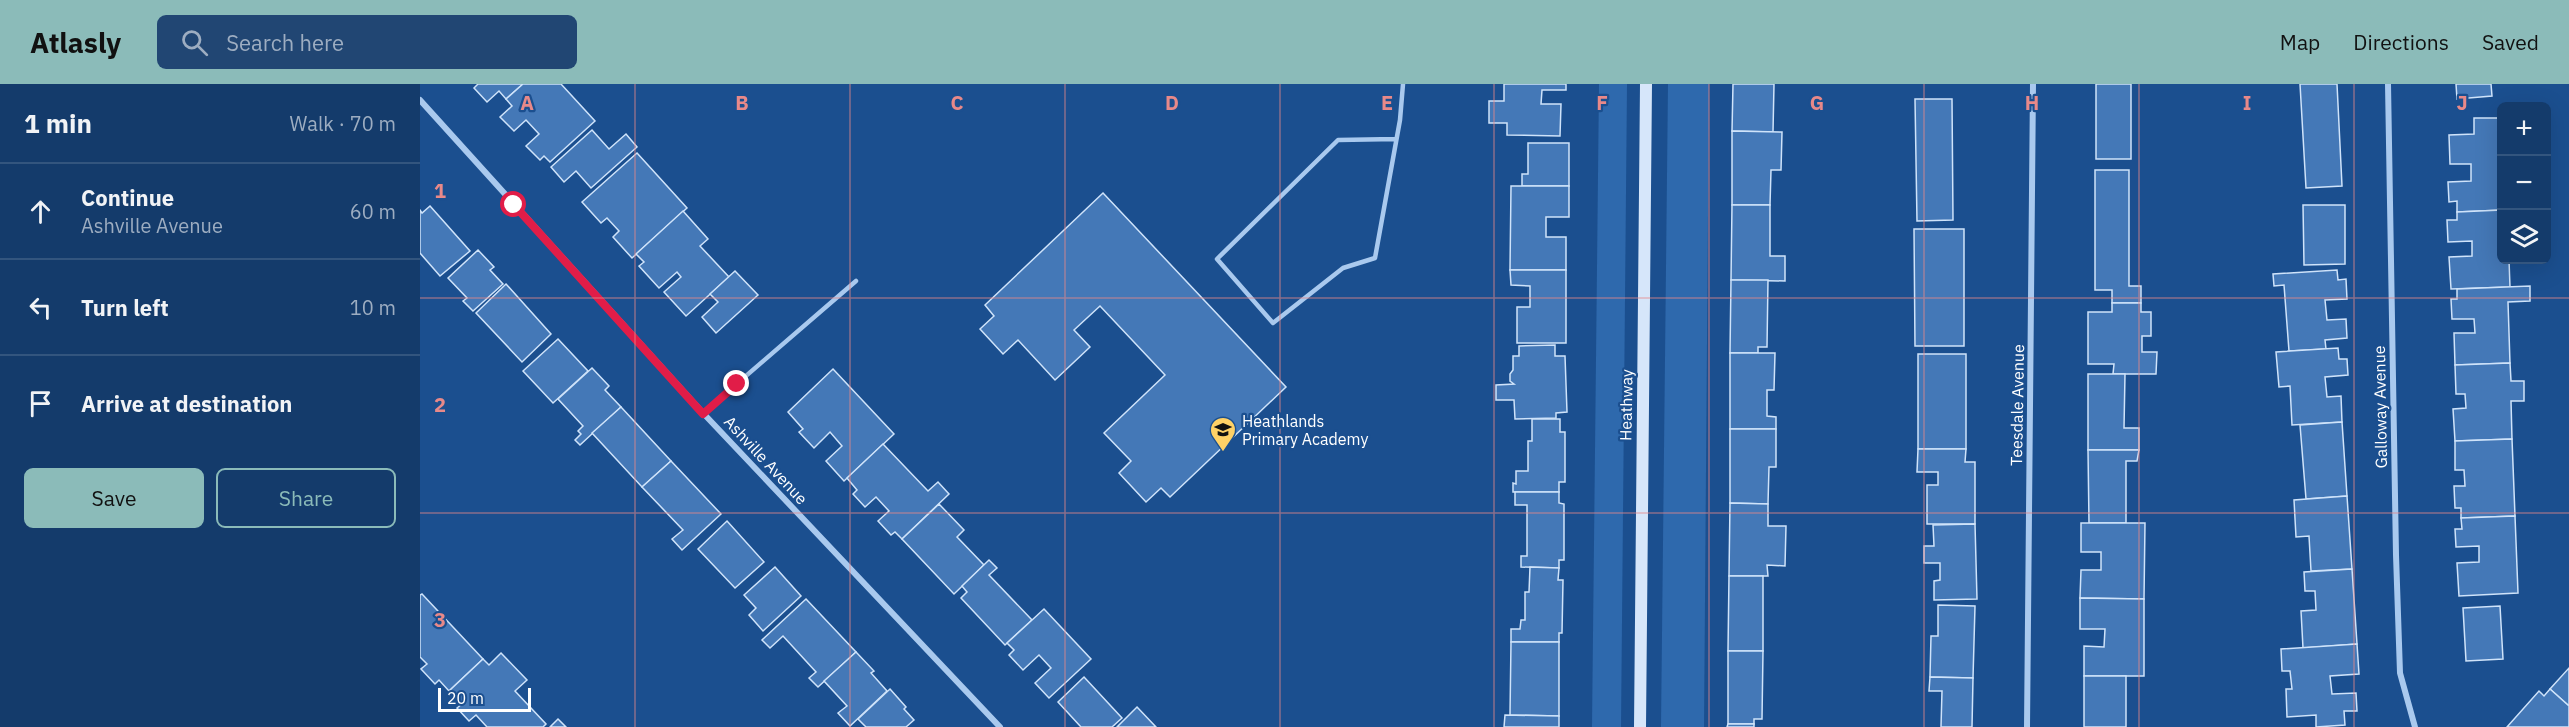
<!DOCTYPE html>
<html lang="en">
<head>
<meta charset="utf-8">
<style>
	body { margin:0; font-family:"IBM Plex Sans",sans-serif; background:#214673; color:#f1f3f6 }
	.controls { position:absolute; right:18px; top:18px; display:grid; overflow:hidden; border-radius:9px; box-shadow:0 6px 24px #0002 }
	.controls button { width:54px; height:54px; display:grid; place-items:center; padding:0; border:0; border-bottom:2px solid #33557e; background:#143b6b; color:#f1f3f6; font:30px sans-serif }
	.scale { position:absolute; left:18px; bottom:15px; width:93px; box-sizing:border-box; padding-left:6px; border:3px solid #fff; border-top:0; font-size:16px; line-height:21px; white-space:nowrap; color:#fff; -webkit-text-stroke:4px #1b4f8f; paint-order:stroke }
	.stop { position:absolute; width:18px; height:18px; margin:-14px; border:4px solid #e11d48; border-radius:50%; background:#fff }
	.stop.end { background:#e11d48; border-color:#fff; box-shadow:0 2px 6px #0008 }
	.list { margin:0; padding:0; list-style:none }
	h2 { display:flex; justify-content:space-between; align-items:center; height:78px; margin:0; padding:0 24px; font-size:26px }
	h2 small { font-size:20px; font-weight:400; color:#9dadc1 }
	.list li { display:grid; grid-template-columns:39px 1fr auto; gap:18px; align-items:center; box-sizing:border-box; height:96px; padding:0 24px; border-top:2px solid #33557e }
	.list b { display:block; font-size:22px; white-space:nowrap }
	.list p { margin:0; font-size:20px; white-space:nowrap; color:#9dadc1 }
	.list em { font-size:20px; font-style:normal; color:#9dadc1 }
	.actions { display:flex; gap:12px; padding:18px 24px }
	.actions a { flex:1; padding:14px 0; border:2px solid #8bbbb9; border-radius:9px; text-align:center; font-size:21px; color:#8bbbb9 }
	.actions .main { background:#8bbbb9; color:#111 }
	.icon { flex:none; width:33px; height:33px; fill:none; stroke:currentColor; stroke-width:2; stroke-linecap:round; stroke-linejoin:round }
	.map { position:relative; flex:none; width:2149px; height:643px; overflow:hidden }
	header { display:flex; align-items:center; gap:36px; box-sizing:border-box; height:84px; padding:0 30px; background:#8bbbb9; color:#111 }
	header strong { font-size:28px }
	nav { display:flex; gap:33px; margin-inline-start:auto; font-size:21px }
	.search { width:420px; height:54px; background:#214673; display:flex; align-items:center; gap:15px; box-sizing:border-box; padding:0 21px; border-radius:9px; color:#9dadc1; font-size:22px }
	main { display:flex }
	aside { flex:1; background:#143b6b }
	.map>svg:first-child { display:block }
	.green { fill:#2e69ad }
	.building { fill:#4478b7; stroke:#cfe3fa; stroke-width:1.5 }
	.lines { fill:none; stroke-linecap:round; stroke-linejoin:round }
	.lane { stroke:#a9c9ee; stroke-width:4.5 }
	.street { stroke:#a9c9ee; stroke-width:6 }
	.secondary { stroke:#d6e6fa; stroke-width:12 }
	.route { stroke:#e11d48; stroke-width:8 }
	.grid { fill:none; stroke:#e88989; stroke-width:1.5; stroke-opacity:0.55 }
	.labels { text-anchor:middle; stroke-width:4.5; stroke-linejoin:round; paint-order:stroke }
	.street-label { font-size:16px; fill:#fff; stroke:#1b4f8f }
	.poi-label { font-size:16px; fill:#fff; stroke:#1b4f8f; text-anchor:start }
	.grid-label { font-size:20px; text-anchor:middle; font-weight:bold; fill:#e88989; stroke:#1b4f8f; stroke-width:4.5; stroke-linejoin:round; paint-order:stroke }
</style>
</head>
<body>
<header>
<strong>Atlasly</strong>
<div class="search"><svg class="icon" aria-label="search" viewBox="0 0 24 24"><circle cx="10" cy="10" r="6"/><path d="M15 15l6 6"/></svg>Search here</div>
<nav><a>Map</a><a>Directions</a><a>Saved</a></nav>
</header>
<main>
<aside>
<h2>1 min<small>Walk · 70 m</small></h2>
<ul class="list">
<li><svg class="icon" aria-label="ahead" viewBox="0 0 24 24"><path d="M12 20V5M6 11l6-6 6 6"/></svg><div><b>Continue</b><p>Ashville Avenue</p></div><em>60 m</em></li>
<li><svg class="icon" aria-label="left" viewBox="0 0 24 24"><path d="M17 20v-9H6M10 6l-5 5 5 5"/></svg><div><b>Turn left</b></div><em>10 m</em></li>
<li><svg class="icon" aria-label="arrive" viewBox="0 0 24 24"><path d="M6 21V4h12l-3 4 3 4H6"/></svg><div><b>Arrive at destination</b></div></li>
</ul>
<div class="actions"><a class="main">Save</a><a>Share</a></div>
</aside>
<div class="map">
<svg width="2149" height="643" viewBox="0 0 2149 643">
	<rect width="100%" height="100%" fill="#1b4f8f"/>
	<!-- green -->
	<g class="green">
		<path d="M1179,0H1207L1201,643H1172Z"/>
		<path d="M1248,0H1289L1284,643H1241Z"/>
	</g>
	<!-- building -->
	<g class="building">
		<path d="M58,0H103L86,15L79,7L67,18L54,4Z"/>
		<path d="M103,0H141L175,37L130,78L124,72L120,76L106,62L119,50L106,36L94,47L80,33L92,22L86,15Z"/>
		<path d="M1084,0H1146V6H1122L1121,20H1141L1140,52L1087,51V39H1069V17H1084Z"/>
		<path d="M1313,0H1354L1353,48L1312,47Z"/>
		<rect x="1676" y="0" width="35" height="75"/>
		<path d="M1880,0H1917L1922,102L1886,104Z"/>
		<path d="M2036,0H2071L2072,12L2037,15Z"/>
		<path d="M1495,15H1532L1533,136L1497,137Z"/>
		<path d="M2054,34H2079V47H2082V126L2037,128V117L2029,118L2028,98L2051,97V80H2030L2029,51L2054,50Z"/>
		<path d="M172,46L189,65L206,50L217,63L171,104L156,87L144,98L131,83Z"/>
		<path d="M1312,47L1362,48L1361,86H1351L1350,121H1312Z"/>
		<path d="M1108,59H1149V102H1102V90H1108Z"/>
		<path d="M217,69L267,124L212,174L193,153L199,147L187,134L181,139L162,118Z"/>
		<path d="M1675,86H1709V202H1721V219H1692V206H1675Z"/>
		<path d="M1091,102H1149V133H1126V153H1146V186H1090Z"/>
		<path d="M683,109L866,303L750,413L741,404L726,418L699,389L711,377L684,349L745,291L680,222L654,246L670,263L635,296L598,256L583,270L560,245L574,232L565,221Z"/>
		<path d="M1312,121H1350V172H1365V197L1311,196Z"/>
		<path d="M1883,121H1925V180L1884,181Z"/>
		<path d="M10,122L50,167L20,192L0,169V126L2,129Z"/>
		<path d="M2082,126V176H2089L2090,203L2031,205L2029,173L2052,172V157L2028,158L2027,136H2037V128Z"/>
		<path d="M263,127L288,155L280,162L309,193L266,232L244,208L261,193L257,188L239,204L219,182L224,178L216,170Z"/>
		<path d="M1494,145H1544V262H1495Z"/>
		<path d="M58,166L74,183L70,186L83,200L53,227L43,217L47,214L28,194Z"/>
		<path d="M1090,186H1146V259H1097V223H1110V202L1091,201Z"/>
		<path d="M1917,186L1918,196L1926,195L1927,215L1905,216L1907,236L1926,235L1927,254L1905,256L1906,265L1869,267L1864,201L1854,202L1853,190Z"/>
		<path d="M315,187L338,211L296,249L282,233L298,218L290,210Z"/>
		<path d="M1311,196H1348L1347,263H1338V269H1310Z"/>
		<path d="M86,200L131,250L102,278L56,229Z"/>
		<path d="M2110,202V217L2088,218L2090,279L2035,281L2034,249H2055L2054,235H2032L2031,215H2037V205Z"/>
		<path d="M1692,219H1721V228H1731V252H1722V268H1737L1736,290H1693L1694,280H1668V228H1692Z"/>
		<path d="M138,255L168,287L133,319L103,287Z"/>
		<path d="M1135,261V272H1145L1147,328L1136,329V334L1095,335L1094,316H1076V301L1094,300L1090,297V290L1093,286V272H1099V262Z"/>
		<path d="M1918,264L1919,275H1927L1928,291L1905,293L1907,313L1921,312L1922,338L1872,341L1870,302L1859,303L1856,268Z"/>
		<path d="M1310,269H1355L1354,306H1347V332L1356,333V345H1310Z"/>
		<rect x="1498" y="270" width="48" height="95"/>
		<path d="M2090,279L2091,297H2104V317H2091L2092,355L2035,357L2033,325L2046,324L2045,310H2036L2035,281Z"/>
		<path d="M172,284L189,302L185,306L201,323L160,361L155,356L161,350L158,347L163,342L138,315Z"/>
		<path d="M413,285L474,350L424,397L406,377L422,362L410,348L394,364L379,348L383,345L368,328Z"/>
		<path d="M1668,290H1705L1704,344H1719V366H1668Z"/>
		<path d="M201,323L251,377L222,403L172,349Z"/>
		<path d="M1112,335H1140V348H1145V398H1139V408H1093V399L1096,400V387H1108V357H1112Z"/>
		<path d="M1922,338L1927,412L1886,415L1880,341Z"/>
		<path d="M1310,345H1356V383H1349L1348,420L1310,419Z"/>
		<path d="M2092,355L2095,432L2041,434V424H2035L2034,402H2045L2044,386H2035V357Z"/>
		<path d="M463,360L508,407L518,398L529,410L482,455L475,448L471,451L458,437L469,427L456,413L445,423L433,410L437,406L427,394Z"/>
		<path d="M1498,365H1546L1545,378H1555V440H1507V401H1518V388H1497Z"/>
		<path d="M1668,366H1719L1717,377H1706V439H1669Z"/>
		<path d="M251,377L301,430L262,466L252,455L263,446L222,403Z"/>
		<path d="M1095,408H1139V419L1144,420V476H1139V484L1101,483V472H1107V421H1095Z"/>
		<path d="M1927,412L1932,485L1891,487L1889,452L1876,453L1874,416Z"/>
		<path d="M1310,419L1348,420V442H1366L1365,482L1347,481L1348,492H1309Z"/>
		<path d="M519,420L544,446L537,453L564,481L534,510L482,455Z"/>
		<path d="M2095,432L2098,509L2039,512L2037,479L2059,478V462L2036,463L2035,445H2042L2041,434Z"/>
		<path d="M307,437L344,478L315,504L278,465Z"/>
		<path d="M1661,439H1725L1724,515L1660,514L1661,486H1681V468H1661Z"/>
		<path d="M1555,440L1557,515L1514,516V497L1520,496V479H1504V462H1514L1513,441Z"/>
		<path d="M569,476L577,484L569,491L612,536L585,561L541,514L547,508L542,502Z"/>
		<path d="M355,483L381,512L343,547L329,531L336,524L324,511Z"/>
		<path d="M1110,483L1139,484L1138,496H1143L1142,549H1139V558H1091V545H1100L1101,536H1105V508H1109Z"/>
		<path d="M1932,485L1937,560L1883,564L1881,527L1896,526L1895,507H1885L1884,488Z"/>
		<path d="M1309,492H1343V567H1308Z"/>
		<path d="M2,510L63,575L29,607L19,596L15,600L1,585L7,580L0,573V511Z"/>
		<path d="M1660,514L1724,515V592H1664V562L1684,563L1685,545H1660Z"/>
		<path d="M386,515L436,568L398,603L389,594L396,588L363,552L350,564L342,556Z"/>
		<path d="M1518,521L1555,522L1553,594L1510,593L1511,552H1518Z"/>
		<path d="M2080,522L2083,575L2046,577L2043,524Z"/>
		<path d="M624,525L671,575L629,614L615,599L631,584L619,571L603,586L589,571L594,566L587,559Z"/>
		<path d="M1091,558H1139V632L1090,631Z"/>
		<path d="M1937,560L1939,590L1910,592L1912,610L1936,609L1937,627H1924L1925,641L1896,643V631L1867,633L1866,605H1872L1870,587H1862L1861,565Z"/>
		<path d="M1308,567H1343L1342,635H1334V640H1308Z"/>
		<path d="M436,568L454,587L451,589L467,607L430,642L418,629L427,622L404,597Z"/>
		<path d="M81,569L107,596L95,607L126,640L123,643H67L56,631L49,637L37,624L42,620L29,607L63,575L69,581Z"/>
		<path d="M2149,584V622L2130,605Z"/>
		<rect x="1664" y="592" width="42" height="51"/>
		<path d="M664,593L702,634L692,643H661L638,618Z"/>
		<path d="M1510,593L1553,594L1552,643H1521L1522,607H1509Z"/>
		<path d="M470,605L486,623L484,625L494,636L486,643H446L438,635Z"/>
		<path d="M2130,605L2149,622V643H2087L2119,607L2124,612Z"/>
		<path d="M717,623L736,643H697Z"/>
		<path d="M1085,631L1139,632V643H1084Z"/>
		<path d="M138,635L146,643H130Z"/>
		<path d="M1308,640H1334V643H1307Z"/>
	</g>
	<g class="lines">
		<!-- lane -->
		<g class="lane">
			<path d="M976,55L918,56L797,175L853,239L923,184L955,174L980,36L983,0"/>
			<path d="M283,329L436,197"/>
		</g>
		<!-- street -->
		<g class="street">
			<path d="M1968,0L1976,471L1980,589L1995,643"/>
			<path d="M0,16L283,329L580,643"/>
			<path d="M1607,643L1613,0"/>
		</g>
		<!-- secondary -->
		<path class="secondary" d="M1220,643L1226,0"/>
	</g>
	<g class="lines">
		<!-- route -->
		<path class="route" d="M94,121L283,330L317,300"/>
	</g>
	<!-- grid -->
	<path class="grid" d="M215,0V643M430,0V643M645,0V643M860,0V643M1074,0V643M1289,0V643M1504,0V643M1719,0V643M1934,0V643M0,214H2149M0,429H2149"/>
	<!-- icons -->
	<defs>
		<symbol id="school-pin" viewBox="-11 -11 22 30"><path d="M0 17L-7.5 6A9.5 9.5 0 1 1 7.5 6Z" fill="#ffd166" stroke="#1b4f8f"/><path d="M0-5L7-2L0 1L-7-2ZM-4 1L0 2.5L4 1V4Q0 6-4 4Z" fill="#111"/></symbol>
	</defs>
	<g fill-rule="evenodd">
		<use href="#school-pin" x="788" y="331" width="30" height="40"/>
	</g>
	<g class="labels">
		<!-- street labels -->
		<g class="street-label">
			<text transform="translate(1206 321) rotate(-89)" y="6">Heathway</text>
			<text transform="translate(1597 321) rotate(-89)" y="6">Teesdale Avenue</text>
			<text transform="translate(1960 323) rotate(-91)" y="6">Galloway Avenue</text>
			<text transform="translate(346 376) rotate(47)" y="6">Ashville Avenue</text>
		</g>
		<!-- poi labels -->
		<g class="poi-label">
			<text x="822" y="343">Heathlands<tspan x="822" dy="18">Primary Academy</tspan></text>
		</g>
	</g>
	<g class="grid-label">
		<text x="107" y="26">A</text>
		<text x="322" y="26">B</text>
		<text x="537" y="26">C</text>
		<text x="752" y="26">D</text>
		<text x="967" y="26">E</text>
		<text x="1182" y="26">F</text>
		<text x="1397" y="26">G</text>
		<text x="1612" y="26">H</text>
		<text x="1827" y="26">I</text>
		<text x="2042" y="26">J</text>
		<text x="20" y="114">1</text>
		<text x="20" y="328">2</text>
		<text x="20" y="543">3</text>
	</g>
</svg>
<div class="controls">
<button>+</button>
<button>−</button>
<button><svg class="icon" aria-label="layers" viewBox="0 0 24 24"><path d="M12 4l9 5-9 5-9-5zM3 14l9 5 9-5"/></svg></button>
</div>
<div class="scale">20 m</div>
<div class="stop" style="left:94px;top:121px"></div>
<div class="stop end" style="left:317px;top:300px"></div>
</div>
</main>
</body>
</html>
